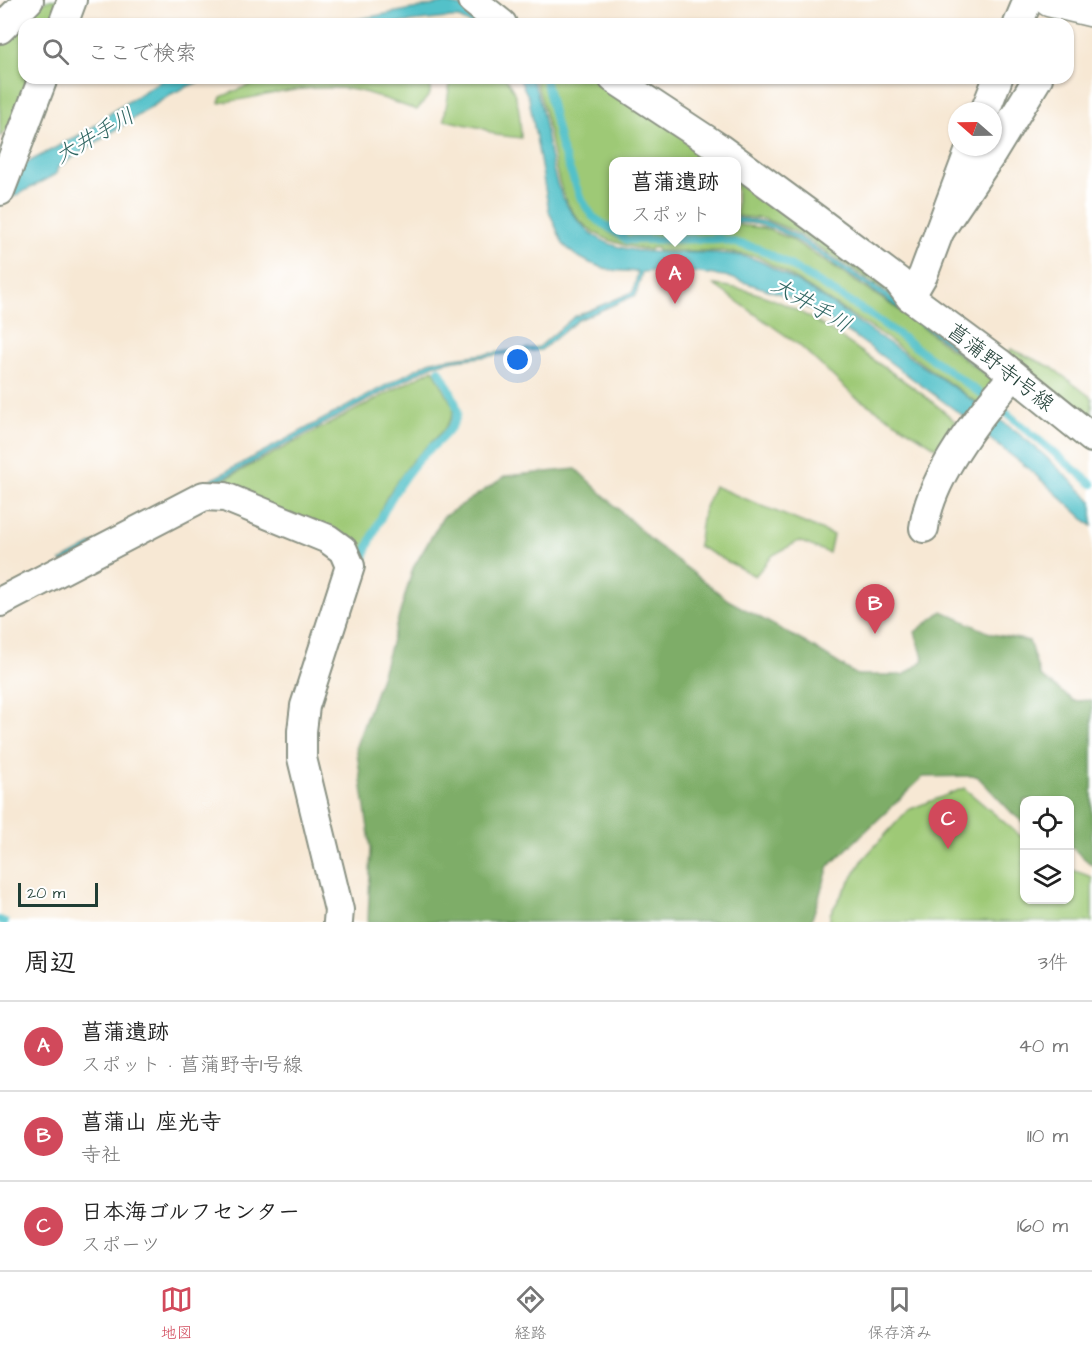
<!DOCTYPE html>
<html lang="ja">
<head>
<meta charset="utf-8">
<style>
	body { margin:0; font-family:"Architects Daughter","Klee One",sans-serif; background:#f6f6f6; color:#222 }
	.controls { position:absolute; right:18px; bottom:18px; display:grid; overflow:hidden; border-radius:12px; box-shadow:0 2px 4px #0004 }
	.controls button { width:54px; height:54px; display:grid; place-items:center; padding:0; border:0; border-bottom:2px solid #e0e0e0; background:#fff; color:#222; font:30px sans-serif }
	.compass { position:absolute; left:948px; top:102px; width:54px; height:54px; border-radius:50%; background:#fff; box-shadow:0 2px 4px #0004; rotate:290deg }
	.scale { position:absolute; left:18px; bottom:15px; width:80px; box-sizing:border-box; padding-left:6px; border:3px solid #1f3d34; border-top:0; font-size:16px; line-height:21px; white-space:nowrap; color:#1f3d34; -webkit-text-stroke:4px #fff; paint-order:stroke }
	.you { position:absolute; left:518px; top:360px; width:21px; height:21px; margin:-15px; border:4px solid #fff; border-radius:50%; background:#1a73e8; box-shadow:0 0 0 9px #1a73e833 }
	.badge { display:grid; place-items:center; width:39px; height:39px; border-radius:50%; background:#d1495b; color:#fff; font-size:20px; font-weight:700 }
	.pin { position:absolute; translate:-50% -50px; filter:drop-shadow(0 2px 3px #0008) }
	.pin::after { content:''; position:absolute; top:32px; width:21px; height:18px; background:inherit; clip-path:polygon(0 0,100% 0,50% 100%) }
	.popup { position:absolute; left:609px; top:157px; width:132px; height:78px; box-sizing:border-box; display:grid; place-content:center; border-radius:12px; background:#fff; filter:drop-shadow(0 2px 4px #0005); font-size:20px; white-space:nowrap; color:#767676 }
	.popup b { font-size:22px; color:#222 }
	.popup::after { content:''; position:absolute; left:50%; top:100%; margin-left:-12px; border:12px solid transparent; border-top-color:#fff }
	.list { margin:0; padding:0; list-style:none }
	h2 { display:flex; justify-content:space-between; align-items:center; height:78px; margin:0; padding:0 24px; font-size:26px }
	h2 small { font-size:20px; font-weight:400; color:#767676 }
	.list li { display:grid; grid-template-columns:39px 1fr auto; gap:18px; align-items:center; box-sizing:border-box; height:90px; padding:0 24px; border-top:2px solid #e0e0e0 }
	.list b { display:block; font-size:22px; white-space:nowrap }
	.list p { margin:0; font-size:20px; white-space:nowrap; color:#767676 }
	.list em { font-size:20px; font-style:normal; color:#767676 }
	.icon { flex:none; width:33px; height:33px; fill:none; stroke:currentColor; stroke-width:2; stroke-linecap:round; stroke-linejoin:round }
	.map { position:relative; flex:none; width:1092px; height:922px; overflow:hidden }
	.search { position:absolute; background:#fff; box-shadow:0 2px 4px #0004; left:18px; right:18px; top:18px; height:66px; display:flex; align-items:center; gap:15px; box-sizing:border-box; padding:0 21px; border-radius:18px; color:#767676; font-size:22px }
	.sheet { height:348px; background:#fff }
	nav { display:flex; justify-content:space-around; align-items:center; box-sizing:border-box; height:84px; border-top:2px solid #e0e0e0; background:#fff; font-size:16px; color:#767676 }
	nav a { display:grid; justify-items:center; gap:3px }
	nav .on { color:#d1495b }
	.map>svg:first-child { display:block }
	.green { fill:#9ec976; stroke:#5e8355; stroke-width:1.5 }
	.forest { fill:#7ead67; stroke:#4e754e; stroke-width:1.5 }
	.water { fill:#53c1c9; stroke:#397f7e; stroke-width:1.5 }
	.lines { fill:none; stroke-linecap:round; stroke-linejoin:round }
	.stream { stroke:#53c1c9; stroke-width:8 }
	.street-casing { stroke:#8b9284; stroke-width:32 }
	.highway-casing { stroke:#8b9284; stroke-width:36 }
	.street { stroke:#fff; stroke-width:28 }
	.highway { stroke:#fff; stroke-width:33 }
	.labels { text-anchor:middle; stroke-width:4.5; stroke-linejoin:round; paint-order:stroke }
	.street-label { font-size:21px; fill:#1f3d34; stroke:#fff }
	.water-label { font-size:22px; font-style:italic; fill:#2f6561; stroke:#fff }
</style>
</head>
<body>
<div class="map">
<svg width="1092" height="922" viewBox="0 0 1092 922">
	<rect width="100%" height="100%" fill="#fff"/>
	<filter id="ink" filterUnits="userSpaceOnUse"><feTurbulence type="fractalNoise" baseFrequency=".0167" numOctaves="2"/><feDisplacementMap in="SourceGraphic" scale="12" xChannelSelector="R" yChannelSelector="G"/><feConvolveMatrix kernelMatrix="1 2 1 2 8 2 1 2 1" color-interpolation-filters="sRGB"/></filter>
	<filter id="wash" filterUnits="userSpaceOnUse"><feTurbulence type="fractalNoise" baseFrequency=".008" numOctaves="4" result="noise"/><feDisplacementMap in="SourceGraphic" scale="24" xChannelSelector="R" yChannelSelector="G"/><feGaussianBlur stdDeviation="1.35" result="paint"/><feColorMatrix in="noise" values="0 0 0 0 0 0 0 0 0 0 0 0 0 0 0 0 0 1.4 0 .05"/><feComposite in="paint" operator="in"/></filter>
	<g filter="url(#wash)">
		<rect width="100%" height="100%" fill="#f7e8d4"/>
		<!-- green -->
		<g class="green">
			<path d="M46,0H62L53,24H24V78H32L15,121L0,137V40Z"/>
			<path d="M273,78H431L430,94L417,110C397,104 376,94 355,90C308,82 265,97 219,103L221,97L242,88Z"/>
			<path d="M451,78H505C520,96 520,116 521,138L496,135L482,128L444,120Z"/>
			<path d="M534,78H596L724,161L614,162V230H736L737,225L764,228L791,239L902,312L997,384L983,407L878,332L786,273L758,257L722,251H658L657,248H651L650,250C536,236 566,157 534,78Z"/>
			<path d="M736,170L907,304L796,232L765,219L737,216Z"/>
			<path d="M714,285C775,289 825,326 873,360C902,379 931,399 957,423L940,450L854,396L799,345Z"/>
			<path d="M1011,349L1051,367L1092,398V426L1009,353Z"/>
			<path d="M433,369L454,408L452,417L444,430L412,461L387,496L357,567L212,486Z"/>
			<path d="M714,486L833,535L829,553L799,541L773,555L755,576L698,546L703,512Z"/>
			<path d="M964,788L1024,839V900H1070V869L1092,877V922H830V914L864,858L908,810Z"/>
		</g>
		<!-- forest -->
		<path class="forest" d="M576,469L651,540L728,600L806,643L857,675H904L924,660L915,632L942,611L992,634L1029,641L1040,676L1074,701L1092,700V865L1070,846V800H1024V823L1013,814L977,776L923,777L829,866L811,922H368L371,849L356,746L382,674L413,568L443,517L506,476Z"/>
		<!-- water -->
		<g class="water">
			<path d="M445,3L464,7L491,24H471L459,18H447L391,24H332Z"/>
			<path d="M165,78H207L173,93L58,167L56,174L0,204V177L89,130L113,111Z"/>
			<path d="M519,78H531C555,128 540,187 586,229C630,269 705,242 757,260C765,263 774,269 781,273C811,289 838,308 865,327C914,360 963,393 1011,428C1040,449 1066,476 1092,501V526L1028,468L986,436L966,418L853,335L817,313L787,296L725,276L672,270L642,272L636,295L578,320L541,350L455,360L433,365L64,564L61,561L431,361L539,347L574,317L633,292L638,272L610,270L590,263L575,255L563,244L549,211L529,98Z"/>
			<path d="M737,218L767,222L796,235L907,307L999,375L998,382C949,344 900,308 848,274C815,253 778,220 737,223Z"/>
		</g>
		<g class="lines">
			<!-- stream -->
			<g class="stream">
				<path d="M545,78L561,147L581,199L593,217L627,240L720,239L760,249L788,264L871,315L988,399"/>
				<path d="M999,407L1092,484"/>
				<path d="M359,570C373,533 389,495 415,464C426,450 452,434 457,416C461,406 444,380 439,370"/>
				<path d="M0,920L5,922"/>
			</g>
		</g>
	</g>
	<g filter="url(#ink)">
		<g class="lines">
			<defs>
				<g id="street">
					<path d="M472,0L502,24"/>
					<path d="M63,24L72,0"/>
					<path d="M1018,24L1028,0"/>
					<path d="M0,29L29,0"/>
					<path d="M613,78L719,148L817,220L898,281L910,297L998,362L1092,438"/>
					<path d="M985,111L998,78"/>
					<path d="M0,191L43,78"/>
					<path d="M939,232L991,155L1038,78"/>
					<path d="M910,297L923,275L971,147"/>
					<path d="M924,528C930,476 980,414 1014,375"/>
					<path d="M0,602L204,496L225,497L328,539L343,550L350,566L305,706L302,731V758L339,910L338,922"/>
				</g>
				<path id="highway" d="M1050,0L1092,10"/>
			</defs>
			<!-- street casing -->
			<use href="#street" class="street-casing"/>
			<!-- highway casing -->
			<use href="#highway" class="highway-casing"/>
			<!-- street -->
			<use href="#street" class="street"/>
			<!-- highway -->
			<use href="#highway" class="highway"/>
		</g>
	</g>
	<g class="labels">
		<!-- street labels -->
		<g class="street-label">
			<text transform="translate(1001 367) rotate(38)" y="7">菖蒲野寺1号線</text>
		</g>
		<!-- water labels -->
		<g class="water-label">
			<text transform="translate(94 135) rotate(-30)" y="8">大井手川</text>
			<text transform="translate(812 304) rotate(30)" y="8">大井手川</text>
		</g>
	</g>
</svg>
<div class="controls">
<button><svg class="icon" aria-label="locate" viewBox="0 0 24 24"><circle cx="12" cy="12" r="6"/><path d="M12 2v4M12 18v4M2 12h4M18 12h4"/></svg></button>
<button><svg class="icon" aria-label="layers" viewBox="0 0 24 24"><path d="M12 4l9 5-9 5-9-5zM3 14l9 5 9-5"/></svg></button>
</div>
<svg class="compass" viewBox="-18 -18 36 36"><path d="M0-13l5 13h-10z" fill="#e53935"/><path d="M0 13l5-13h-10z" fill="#767676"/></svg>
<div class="scale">20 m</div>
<div class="you"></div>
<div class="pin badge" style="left:675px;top:304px">A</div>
<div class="popup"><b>菖蒲遺跡</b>スポット</div>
<div class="pin badge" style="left:875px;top:634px">B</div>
<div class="pin badge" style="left:948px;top:849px">C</div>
<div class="search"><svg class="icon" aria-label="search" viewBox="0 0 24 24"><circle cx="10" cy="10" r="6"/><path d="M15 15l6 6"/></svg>ここで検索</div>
</div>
<section class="sheet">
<h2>周辺<small>3件</small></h2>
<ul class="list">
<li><span class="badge">A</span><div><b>菖蒲遺跡</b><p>スポット · 菖蒲野寺1号線</p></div><em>40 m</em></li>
<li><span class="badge">B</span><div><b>菖蒲山 座光寺</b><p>寺社</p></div><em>110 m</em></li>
<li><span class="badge">C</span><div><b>日本海ゴルフセンター</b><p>スポーツ</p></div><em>160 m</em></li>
</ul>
</section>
<nav>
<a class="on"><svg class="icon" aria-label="map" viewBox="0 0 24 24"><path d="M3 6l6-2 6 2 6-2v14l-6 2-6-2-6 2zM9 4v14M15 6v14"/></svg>地図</a>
<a><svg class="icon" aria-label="directions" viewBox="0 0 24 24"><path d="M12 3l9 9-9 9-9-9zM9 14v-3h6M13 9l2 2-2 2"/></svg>経路</a>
<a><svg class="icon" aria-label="saved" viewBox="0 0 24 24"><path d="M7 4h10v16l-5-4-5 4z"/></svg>保存済み</a>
</nav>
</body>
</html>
